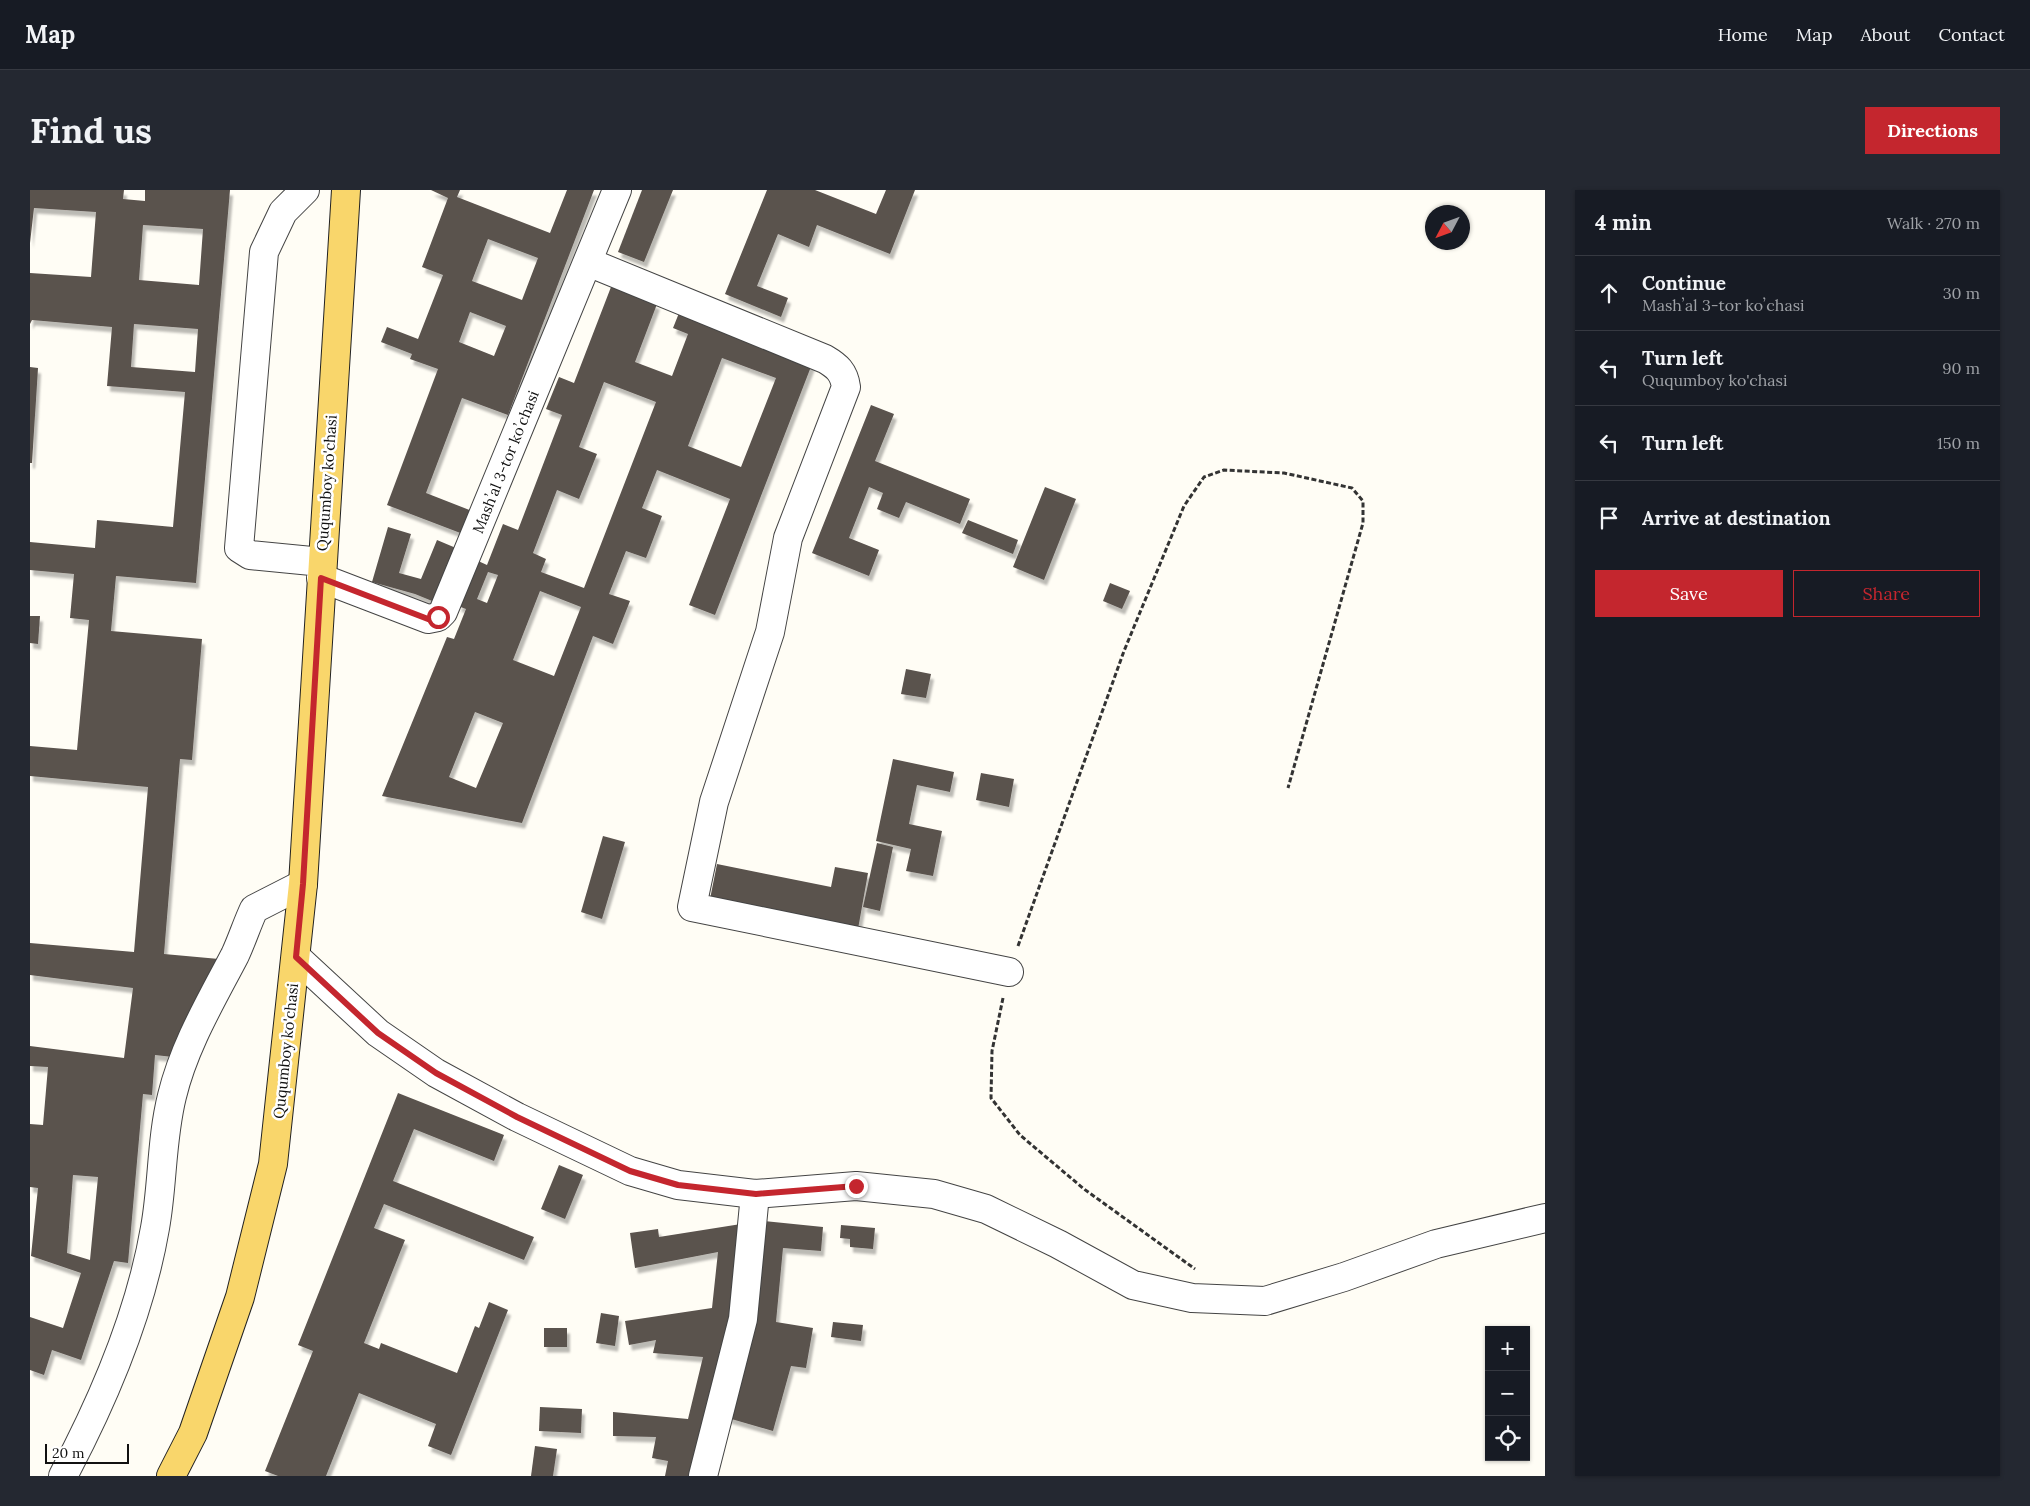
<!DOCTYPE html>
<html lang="en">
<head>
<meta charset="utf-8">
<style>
	body { margin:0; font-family:Lora,serif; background:#242831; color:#f1f3f6 }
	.controls { position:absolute; right:15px; bottom:15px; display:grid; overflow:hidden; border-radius:0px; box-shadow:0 1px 4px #0004 }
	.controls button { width:45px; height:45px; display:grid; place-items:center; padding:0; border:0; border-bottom:1px solid #363941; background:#171b24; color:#f1f3f6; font:25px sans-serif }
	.compass { position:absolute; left:1395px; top:15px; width:45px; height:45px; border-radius:50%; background:#171b24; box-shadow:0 1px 4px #0004; rotate:229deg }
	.scale { position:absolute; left:15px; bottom:12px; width:84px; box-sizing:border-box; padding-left:5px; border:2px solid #111; border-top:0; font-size:14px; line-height:18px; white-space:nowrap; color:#111; -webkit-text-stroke:4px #fff; paint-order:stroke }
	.stop { position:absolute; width:15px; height:15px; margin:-11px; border:4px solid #c4262e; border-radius:50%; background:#fff }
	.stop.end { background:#c4262e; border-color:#fff; box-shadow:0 1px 5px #0008 }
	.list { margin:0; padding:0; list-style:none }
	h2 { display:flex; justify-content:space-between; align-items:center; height:65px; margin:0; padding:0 20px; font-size:21px }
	h2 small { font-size:16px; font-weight:400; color:#9ea1a6 }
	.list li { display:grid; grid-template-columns:32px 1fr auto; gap:15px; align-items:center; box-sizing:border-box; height:75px; padding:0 20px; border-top:1px solid #363941 }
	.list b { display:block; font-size:19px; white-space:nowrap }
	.list p { margin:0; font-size:16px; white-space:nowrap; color:#9ea1a6 }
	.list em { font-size:16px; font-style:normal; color:#9ea1a6 }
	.actions { display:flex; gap:10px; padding:15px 20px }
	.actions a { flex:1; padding:11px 0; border:1px solid #c4262e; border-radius:0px; text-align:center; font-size:18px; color:#c4262e }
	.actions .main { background:#c4262e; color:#fff }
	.icon { flex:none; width:28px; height:28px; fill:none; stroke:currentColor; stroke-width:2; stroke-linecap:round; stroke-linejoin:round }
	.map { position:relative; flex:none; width:1515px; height:1286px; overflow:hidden; border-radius:0px }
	header { display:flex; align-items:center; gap:30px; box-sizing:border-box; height:70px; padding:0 25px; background:#171b24; border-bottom:1px solid #363941 }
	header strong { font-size:24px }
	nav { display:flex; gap:28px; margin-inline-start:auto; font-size:18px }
	.intro { display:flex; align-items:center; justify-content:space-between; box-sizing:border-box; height:120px; padding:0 30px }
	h1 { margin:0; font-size:35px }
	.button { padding:12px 22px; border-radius:0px; background:#c4262e; color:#fff; font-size:18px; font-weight:700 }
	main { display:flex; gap:30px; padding:0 30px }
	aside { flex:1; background:#171b24; border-radius:0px; box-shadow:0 1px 4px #0004 }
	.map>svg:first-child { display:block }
	.building { fill:#5a524d; fill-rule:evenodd; filter:url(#shadow) }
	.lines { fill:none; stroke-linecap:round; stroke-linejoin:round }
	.minor-casing { stroke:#444; stroke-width:30 }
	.major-casing { stroke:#222; stroke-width:30 }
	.path { stroke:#333; stroke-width:3; stroke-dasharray:5 2.5; stroke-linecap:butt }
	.minor { stroke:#fff; stroke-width:28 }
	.major { stroke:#f9d66b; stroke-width:28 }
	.route { stroke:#c4262e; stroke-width:6 }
	.labels { text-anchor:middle; stroke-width:5; stroke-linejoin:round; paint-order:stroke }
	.street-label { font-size:15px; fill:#111; stroke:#fff }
</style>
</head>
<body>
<header>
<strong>Map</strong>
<nav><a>Home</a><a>Map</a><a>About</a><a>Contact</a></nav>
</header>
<div class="intro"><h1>Find us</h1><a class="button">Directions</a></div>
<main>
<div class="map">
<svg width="1515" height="1286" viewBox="0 0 1515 1286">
	<defs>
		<filter id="shadow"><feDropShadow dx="3" dy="5.5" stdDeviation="1" flood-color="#0004"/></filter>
	</defs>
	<rect width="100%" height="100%" fill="#fffdf5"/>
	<!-- building -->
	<g class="building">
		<path d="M0,0H94L93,9L115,11V0H200L166,393L86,386L81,441L172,449L162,570L150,569L134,764L189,769L143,867L125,865L122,905L113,904L98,1073L84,1071L51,1170L22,1160L14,1185L0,1180V1127L33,1138L51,1083L1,1066L8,998L0,997V934L13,935L18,877L0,876V856L94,868L103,798L0,785V753L104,762L118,597L0,586V556L47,560L59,430L40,428L44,384L0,380V352L65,358L67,330L143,337L155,202L77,196L82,137L2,130L0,134V83L61,87L66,22L4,18L0,53ZM113,35L173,39L169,95L109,90ZM104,134L168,139L165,182L101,177ZM43,985L68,987L60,1070L37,1063Z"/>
		<path d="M401,0H430L427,7L520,43L537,0H564L478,225L432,208L396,303L442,321L433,344L357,315L408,179L380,169L382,164L351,152L357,137L388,149L413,85L392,77L418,8ZM458,49L508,68L492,110L442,91ZM440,122L476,136L464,166L429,152Z"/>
		<path d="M612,0H643L614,72L588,62Z"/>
		<path d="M737,0H785L846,24L856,0H885L860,64L787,35L779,57L748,44L727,96L758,108L751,127L695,104Z"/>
		<path d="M581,97L627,114L605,172L642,186L658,144L643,138L649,123L782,174L685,425L659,415L700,309L627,280L612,318L632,326L616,368L596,361L579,404L600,411L583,454L563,446L492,633L352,606L417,447L424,449L436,419L428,416L446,370L457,375L473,334L488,340L532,225L516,219L529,187L544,193ZM692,168L746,188L711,277L658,256ZM574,192L626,212L554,398L511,382L516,369L503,363L527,300L549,309L567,264L549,257ZM458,382L468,385L457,413L447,409ZM510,401L551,417L524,486L483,470ZM445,522L473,533L446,598L419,587Z"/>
		<path d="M0,177L8,178L2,273H0Z"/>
		<path d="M841,215L864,224L845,271L940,309L930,334L876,312L869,328L847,319L853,303L839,297L819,348L849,360L839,386L782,363Z"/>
		<path d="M1015,297L1046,309L1014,390L983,377Z"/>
		<path d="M938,330L988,350L983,364L932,343Z"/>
		<path d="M358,337L381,344L369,383L391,389L407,350L433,361L412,415L385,404L342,392Z"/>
		<path d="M1080,393L1100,401L1092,419L1073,411Z"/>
		<path d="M0,426H10L8,454L0,453Z"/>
		<path d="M876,479L901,484L896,508L871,504Z"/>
		<path d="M863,569L924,582L920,602L887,595L879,634L912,641L903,686L876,681L881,659L846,651Z"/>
		<path d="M951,583L984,589L979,617L946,610Z"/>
		<path d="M573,646L595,652L572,729L551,722Z"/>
		<path d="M847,653L863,657L850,721L833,717Z"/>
		<path d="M687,674L801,697L805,677L838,683L828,739L680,709Z"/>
		<path d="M368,903L474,945L464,971L384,939L363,991L504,1047L494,1070L354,1014L344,1038L375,1050L334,1153L349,1159L351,1153L427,1183L445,1136L449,1138L459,1112L478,1120L421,1265L398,1256L406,1234L329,1203L296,1286H248L235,1281L283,1161L268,1155Z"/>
		<path d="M529,975L553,985L535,1029L511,1019Z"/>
		<path d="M734,1031L793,1037L791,1061L753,1058L746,1132L783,1138L776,1178L761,1176L743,1241L698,1228Z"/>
		<path d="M711,1034L699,1142L665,1286H635L638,1271L622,1268L626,1247L583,1246V1222L658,1229L673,1167L623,1163L626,1150L599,1155L595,1131L682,1118L688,1062L605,1078L600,1043L628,1039L629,1047Z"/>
		<path d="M811,1035L845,1038L843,1059L820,1057V1049L810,1048Z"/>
		<path d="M571,1123L589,1126L585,1156L566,1153Z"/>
		<path d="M803,1132L833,1135L831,1151L801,1147Z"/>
		<rect x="514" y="1138" width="23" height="19"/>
		<path d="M510,1217L552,1219L551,1243L509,1241Z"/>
		<path d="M505,1256L527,1259L523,1286H501Z"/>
	</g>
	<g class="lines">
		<defs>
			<g id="minor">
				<path d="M275,0L253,22L234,62L209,358L220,365L292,372"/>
				<path d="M558,72L795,169C807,176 814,182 816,197L758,348L740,442L684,612L662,717L979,782"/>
				<path d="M291,388L398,429L408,427L413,422L587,0"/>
				<path d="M266,767L348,843L406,883L487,927L600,981L648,995L725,1004L826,996L904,1004L956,1019L1028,1054L1103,1095L1162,1108L1235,1111L1314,1087L1406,1054L1515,1028"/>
				<path d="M33,1286C74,1209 110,1125 125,1038C133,994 131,950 142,906C154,856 181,811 205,765C212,750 217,734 224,719L273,694"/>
				<path d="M673,1286L713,1129L725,1004"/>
			</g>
			<path id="major" d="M141,1286L163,1243L210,1107L243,974L273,694L316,0"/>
		</defs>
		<!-- minor casing -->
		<use href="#minor" class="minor-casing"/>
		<!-- major casing -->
		<use href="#major" class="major-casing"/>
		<!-- path -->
		<g class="path">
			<path d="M988,756L1094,461L1154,316L1174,287L1194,280L1254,283L1322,298L1333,311V333L1258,598"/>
			<path d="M973,808L962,861L961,908L990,945L1054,999L1165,1079"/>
		</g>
		<!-- minor -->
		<use href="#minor" class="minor"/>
		<!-- major -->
		<use href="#major" class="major"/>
	</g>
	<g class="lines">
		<!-- route -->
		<path class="route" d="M408,427L398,429L291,388L273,694L266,767L348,843L406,883L487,927L600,981L648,995L726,1004L826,996"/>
	</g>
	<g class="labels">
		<!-- street labels -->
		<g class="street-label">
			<text transform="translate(476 272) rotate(-68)" y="5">Mashʼal 3-tor koʼchasi</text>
			<text transform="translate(297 293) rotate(-86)" y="5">Ququmboy ko'chasi</text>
			<text transform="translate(256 861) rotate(-84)" y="5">Ququmboy ko'chasi</text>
		</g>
	</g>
</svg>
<div class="controls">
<button>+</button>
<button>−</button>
<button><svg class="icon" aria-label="locate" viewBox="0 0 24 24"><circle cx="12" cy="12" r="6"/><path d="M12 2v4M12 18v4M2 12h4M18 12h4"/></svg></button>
</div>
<svg class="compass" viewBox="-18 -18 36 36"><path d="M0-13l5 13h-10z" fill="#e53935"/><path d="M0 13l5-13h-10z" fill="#9ea1a6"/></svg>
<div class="scale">20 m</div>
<div class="stop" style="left:408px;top:427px"></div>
<div class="stop end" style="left:826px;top:996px"></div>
</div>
<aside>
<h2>4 min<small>Walk · 270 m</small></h2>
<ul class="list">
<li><svg class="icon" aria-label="ahead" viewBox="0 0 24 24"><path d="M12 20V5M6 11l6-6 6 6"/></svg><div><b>Continue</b><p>Mashʼal 3-tor koʼchasi</p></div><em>30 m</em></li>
<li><svg class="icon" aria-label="left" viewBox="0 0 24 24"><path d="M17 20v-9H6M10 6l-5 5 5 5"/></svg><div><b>Turn left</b><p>Ququmboy ko'chasi</p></div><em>90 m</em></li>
<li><svg class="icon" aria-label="left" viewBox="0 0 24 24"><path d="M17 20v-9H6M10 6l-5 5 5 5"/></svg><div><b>Turn left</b></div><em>150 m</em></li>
<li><svg class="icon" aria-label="arrive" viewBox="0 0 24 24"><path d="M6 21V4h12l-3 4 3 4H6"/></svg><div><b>Arrive at destination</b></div></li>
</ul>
<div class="actions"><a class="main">Save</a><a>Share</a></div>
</aside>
</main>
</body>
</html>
